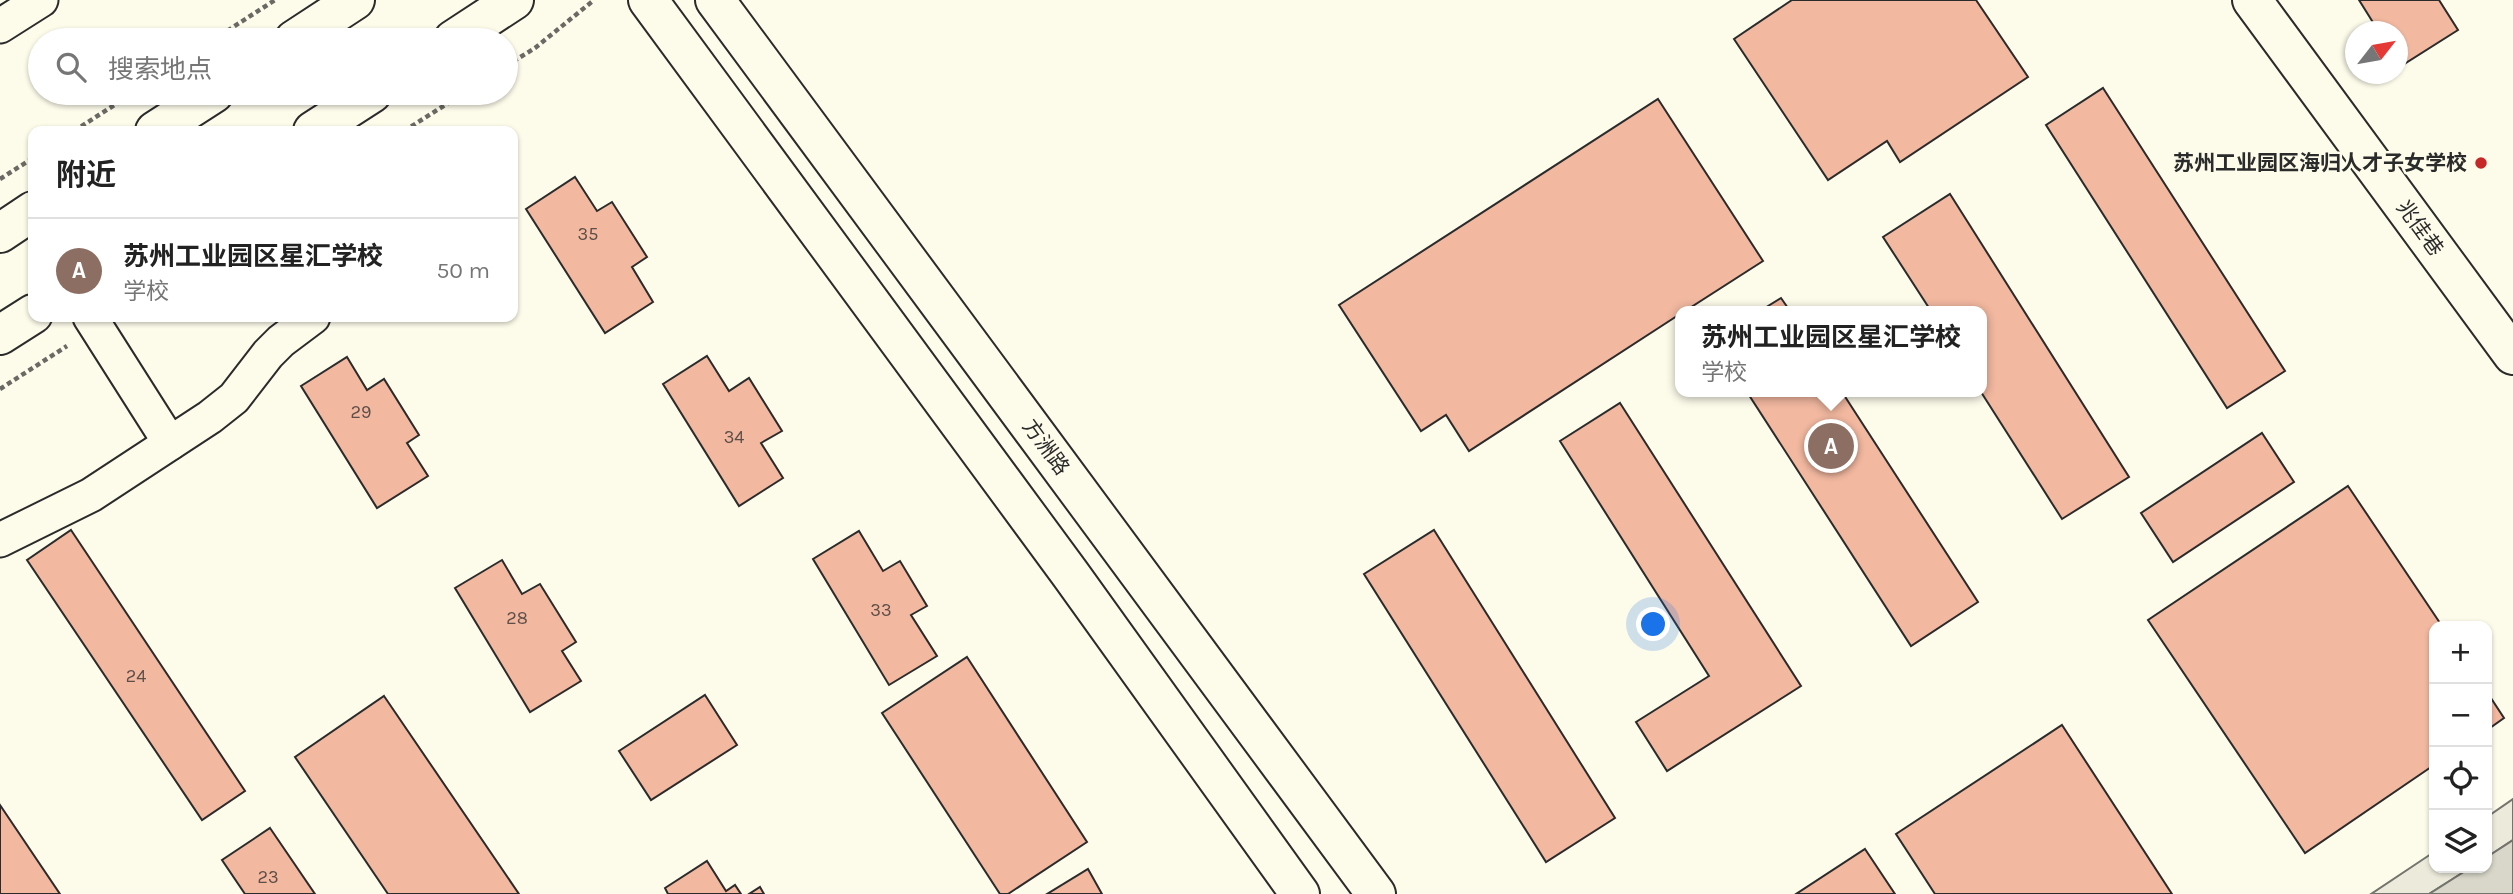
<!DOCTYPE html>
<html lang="zh">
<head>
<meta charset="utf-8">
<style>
	body { margin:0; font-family:Karla,"Noto Sans SC",sans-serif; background:#f6f6f6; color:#222 }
	.controls { position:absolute; right:21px; bottom:21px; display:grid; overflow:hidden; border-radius:14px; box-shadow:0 2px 5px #0004 }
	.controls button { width:63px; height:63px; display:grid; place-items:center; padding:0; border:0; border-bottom:2px solid #e0e0e0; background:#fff; color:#222; font:35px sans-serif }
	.compass { position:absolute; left:2345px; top:21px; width:63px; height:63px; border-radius:50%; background:#fff; box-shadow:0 2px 5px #0004; rotate:59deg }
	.you { position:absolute; left:1654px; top:625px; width:24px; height:24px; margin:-18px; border:5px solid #fff; border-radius:50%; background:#1a73e8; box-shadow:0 0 0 10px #1a73e833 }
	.badge { display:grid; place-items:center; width:46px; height:46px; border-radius:50%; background:#ea580c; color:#fff; font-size:23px; font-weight:700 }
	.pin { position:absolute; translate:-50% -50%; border:4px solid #fff; box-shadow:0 2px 7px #0006 }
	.popup { position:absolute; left:1675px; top:306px; width:312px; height:91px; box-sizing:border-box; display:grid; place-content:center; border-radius:14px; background:#fff; filter:drop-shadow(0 2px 5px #0005); font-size:23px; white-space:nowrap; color:#767676 }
	.popup b { font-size:26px; color:#222 }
	.popup::after { content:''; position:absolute; left:50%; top:100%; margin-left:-14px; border:14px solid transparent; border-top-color:#fff }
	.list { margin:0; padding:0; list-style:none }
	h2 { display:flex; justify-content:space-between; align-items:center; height:91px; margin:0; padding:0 28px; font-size:30px }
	h2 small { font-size:23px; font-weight:400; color:#767676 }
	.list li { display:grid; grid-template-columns:46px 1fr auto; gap:21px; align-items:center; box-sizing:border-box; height:105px; padding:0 28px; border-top:2px solid #e0e0e0 }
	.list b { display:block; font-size:26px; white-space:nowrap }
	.list p { margin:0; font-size:23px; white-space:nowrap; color:#767676 }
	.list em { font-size:23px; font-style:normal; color:#767676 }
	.icon { flex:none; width:38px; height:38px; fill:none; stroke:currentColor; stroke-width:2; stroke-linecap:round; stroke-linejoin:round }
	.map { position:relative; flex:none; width:2513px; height:894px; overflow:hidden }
	.search { position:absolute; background:#fff; box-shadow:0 2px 5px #0004; left:28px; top:28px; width:490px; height:77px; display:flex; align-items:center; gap:18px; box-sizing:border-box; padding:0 24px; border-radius:38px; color:#767676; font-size:26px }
	.panel { position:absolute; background:#fff; box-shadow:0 2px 5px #0004; left:28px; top:126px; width:490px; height:196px; border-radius:14px }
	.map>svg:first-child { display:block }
	.green { fill:#ecebdb; stroke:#74746e; stroke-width:2 }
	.water { fill:#d8d7c9; stroke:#74746e; stroke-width:2 }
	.building { fill:#f2b8a0; stroke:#2b2b2b; stroke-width:2 }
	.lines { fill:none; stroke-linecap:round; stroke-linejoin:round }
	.street-casing { stroke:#2b2b2b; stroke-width:37 }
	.secondary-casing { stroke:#2b2b2b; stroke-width:42 }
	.primary-casing { stroke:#2b2b2b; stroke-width:42 }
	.path { stroke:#6a6964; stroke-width:4.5; stroke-dasharray:5 3.5; stroke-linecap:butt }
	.street { stroke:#fdfbea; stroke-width:33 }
	.secondary { stroke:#fdfbea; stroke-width:38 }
	.primary { stroke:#fdfbea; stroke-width:38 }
	.poi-dot { fill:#c62828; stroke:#fdfbea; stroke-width:2.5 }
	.labels { text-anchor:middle; stroke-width:5; stroke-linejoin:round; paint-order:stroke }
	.number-label { font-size:18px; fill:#5d4e48 }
	.poi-label { font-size:21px; font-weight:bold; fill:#2b2b2b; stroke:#fdfbea; text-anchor:end }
	.street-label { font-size:21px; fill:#2b2b2b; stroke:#fdfbea }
</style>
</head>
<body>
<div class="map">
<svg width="2513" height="894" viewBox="0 0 2513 894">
	<rect width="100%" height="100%" fill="#fdfbea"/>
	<!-- green -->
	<g class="green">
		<path d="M2513,799V840L2487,857V817Z"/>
		<path d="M2434,852V868H2470L2429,894H2371Z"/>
	</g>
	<!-- water -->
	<path class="water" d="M2513,840V894H2429L2470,868H2487V857Z"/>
	<!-- building -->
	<g class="building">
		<path d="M1792,0H1976L2028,77L1900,162L1887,141L1828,180L1734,39Z"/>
		<path d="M2359,0H2439L2458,30L2401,66L2398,60V32H2379Z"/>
		<path d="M2103,88L2285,371L2227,408L2046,125Z"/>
		<path d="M1658,99L1763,261L1685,311H1680V314L1469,451L1446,415L1421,431L1339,305Z"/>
		<path d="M575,177L597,211L612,202L647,257L632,267L653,302L605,333L526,209Z"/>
		<path d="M1950,194L2129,477L2062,519L1981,392L1982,311H1931L1883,237Z"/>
		<path d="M1781,298L1790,311H1760Z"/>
		<path d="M707,356L729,391L749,378L782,431L761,443L783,478L739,506L663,384Z"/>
		<path d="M347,357L367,390L384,379L419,435L407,443L428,476L377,508L301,386Z"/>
		<path d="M1747,392H1842L1978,602L1911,646Z"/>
		<path d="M1620,403L1801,686L1667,771L1636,722L1709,676L1560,441Z"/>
		<path d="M2262,433L2294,482L2173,562L2141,513Z"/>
		<path d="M2348,486L2442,626H2434V765L2305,853L2148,620Z"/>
		<path d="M71,530L245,791L202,820L27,560Z"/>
		<path d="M1434,530L1615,818L1546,862L1364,574Z"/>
		<path d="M859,531L883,571L900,561L927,606L911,615L937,656L889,685L813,559Z"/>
		<path d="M502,560L522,594L540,584L576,642L562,651L581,681L530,712L455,588Z"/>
		<path d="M967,657L1087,842L1008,894H1000L882,713Z"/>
		<path d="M2487,692L2504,718L2487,730Z"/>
		<path d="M705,695L737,745L651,800L619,751Z"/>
		<path d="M384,696L519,894H388L295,757Z"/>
		<path d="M2062,725L2172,894H1935L1896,834Z"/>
		<path d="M0,805L60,894H0Z"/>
		<path d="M270,828L315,894H245L222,860Z"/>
		<path d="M1865,849L1895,894H1796Z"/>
		<path d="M707,861L726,891L735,885L741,894H668L665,888Z"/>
		<path d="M1088,869L1102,894H1047Z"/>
		<path d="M760,887L764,894H749Z"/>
	</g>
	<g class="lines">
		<defs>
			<g id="street">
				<path d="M0,26L41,0"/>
				<path d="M90,317L170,443"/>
				<path d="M0,540L91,495L210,417L234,398L268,354L281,341L313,317"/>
			</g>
			<g id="secondary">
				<path d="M648,0L1071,575L1300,894"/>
				<path d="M715,0L1376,894"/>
				<path d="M2252,0L2513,355"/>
			</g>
			<g id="primary">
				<path d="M294,40L355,0"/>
				<path d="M453,40L514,0"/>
				<path d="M155,131L214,93"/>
				<path d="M313,131L372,93"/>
				<path d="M0,233L33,211"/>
				<path d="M0,335L33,314"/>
			</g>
		</defs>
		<!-- street casing -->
		<use href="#street" class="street-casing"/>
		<!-- secondary casing -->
		<use href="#secondary" class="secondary-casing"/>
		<!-- primary casing -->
		<use href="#primary" class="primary-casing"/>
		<!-- path -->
		<g class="path">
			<path d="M213,40L275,0"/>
			<path d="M506,66L535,48L594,0"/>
			<path d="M74,131L133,93"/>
			<path d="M404,131L464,93"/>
			<path d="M0,179L33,158"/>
			<path d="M0,389L67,346"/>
		</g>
		<!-- street -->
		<use href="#street" class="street"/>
		<!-- secondary -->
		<use href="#secondary" class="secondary"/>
		<!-- primary -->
		<use href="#primary" class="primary"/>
	</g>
	<!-- markers -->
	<circle class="poi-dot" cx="2481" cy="163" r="7"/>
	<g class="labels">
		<!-- number labels -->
		<g class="number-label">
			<text x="588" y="240">35</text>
			<text x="361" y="418">29</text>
			<text x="734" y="443">34</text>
			<text x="881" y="616">33</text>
			<text x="517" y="624">28</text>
			<text x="136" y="682">24</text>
			<text x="268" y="883">23</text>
		</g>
		<!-- poi labels -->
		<g class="poi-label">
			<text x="2467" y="170">苏州工业园区海归人才子女学校</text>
		</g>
		<!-- street labels -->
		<g class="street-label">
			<text transform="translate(2420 228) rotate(54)" y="7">兆佳巷</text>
			<text transform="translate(1046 447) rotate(54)" y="7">方洲路</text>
		</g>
	</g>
</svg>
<div class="controls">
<button>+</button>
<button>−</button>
<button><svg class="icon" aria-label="locate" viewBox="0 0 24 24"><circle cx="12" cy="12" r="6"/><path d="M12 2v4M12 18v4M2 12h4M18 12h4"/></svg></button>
<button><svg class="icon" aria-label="layers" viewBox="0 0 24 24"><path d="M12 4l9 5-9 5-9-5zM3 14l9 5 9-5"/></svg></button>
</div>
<svg class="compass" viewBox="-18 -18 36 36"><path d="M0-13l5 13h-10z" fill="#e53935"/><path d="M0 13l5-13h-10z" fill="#767676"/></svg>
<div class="you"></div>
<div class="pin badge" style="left:1831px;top:446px;background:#8d6e63">A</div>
<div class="popup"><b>苏州工业园区星汇学校</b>学校</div>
<div class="search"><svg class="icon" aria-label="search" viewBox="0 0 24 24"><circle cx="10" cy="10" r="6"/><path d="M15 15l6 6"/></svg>搜索地点</div>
<section class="panel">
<h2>附近<small></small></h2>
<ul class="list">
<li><span class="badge" style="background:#8d6e63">A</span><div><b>苏州工业园区星汇学校</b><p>学校</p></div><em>50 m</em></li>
</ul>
</section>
</div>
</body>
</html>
